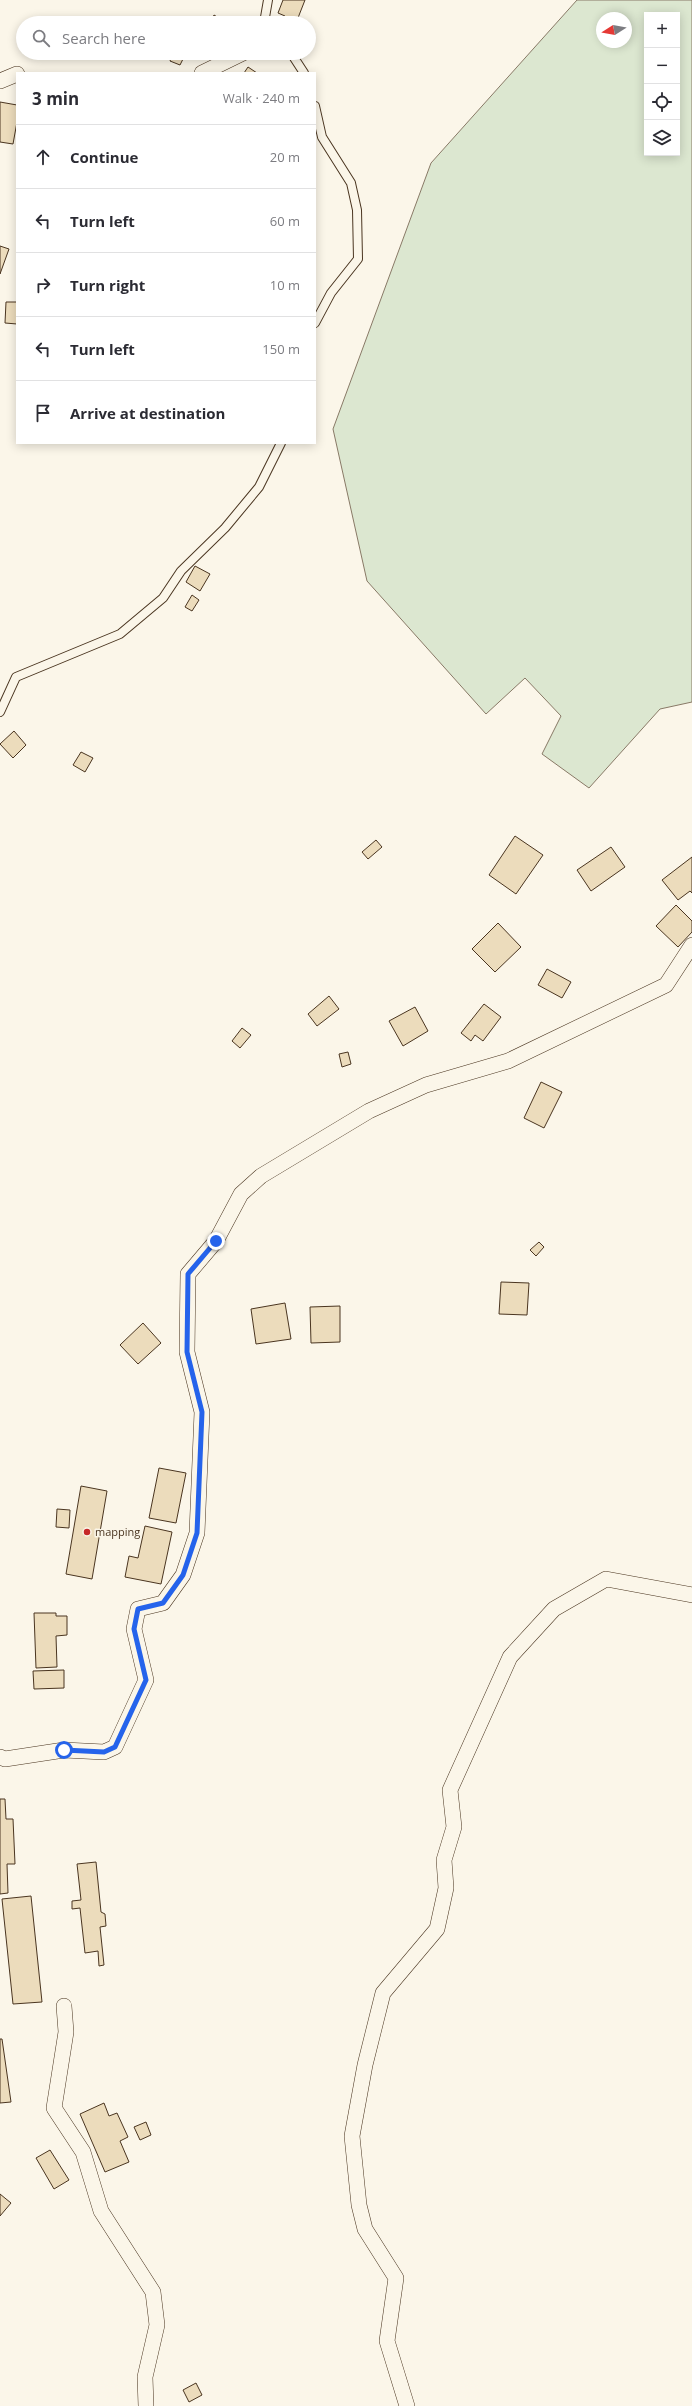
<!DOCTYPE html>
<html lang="en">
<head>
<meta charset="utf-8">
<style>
	body { margin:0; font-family:"Open Sans",sans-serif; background:#f2f2f3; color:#2b2b33 }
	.controls { position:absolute; right:12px; top:12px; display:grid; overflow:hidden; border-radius:0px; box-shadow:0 2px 10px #0003 }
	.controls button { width:36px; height:36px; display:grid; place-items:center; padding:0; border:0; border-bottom:1px solid #e1e1e2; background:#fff; color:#2b2b33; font:20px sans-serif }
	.compass { position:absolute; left:596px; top:12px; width:36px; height:36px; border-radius:50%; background:#fff; box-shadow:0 2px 10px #0003; rotate:259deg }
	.stop { position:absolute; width:12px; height:12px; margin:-9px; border:3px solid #2563eb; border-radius:50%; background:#fff }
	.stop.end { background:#2563eb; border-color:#fff; box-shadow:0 1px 4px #0008 }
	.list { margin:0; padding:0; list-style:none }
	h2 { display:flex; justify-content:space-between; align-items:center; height:52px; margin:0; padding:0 16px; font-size:17px }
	h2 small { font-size:13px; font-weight:400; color:#7c7c81 }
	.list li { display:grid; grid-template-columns:26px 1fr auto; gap:12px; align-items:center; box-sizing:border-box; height:64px; padding:0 16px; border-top:1px solid #e1e1e2 }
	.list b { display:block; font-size:15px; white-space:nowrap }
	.list em { font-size:13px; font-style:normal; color:#7c7c81 }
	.icon { flex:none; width:22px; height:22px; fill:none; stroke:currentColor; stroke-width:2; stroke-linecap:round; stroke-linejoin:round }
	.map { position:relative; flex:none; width:692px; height:2406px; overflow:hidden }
	.search { position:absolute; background:#fff; box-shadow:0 2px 10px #0003; left:16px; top:16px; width:300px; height:44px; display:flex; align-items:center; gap:10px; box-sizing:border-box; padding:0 14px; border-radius:22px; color:#7c7c81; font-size:15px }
	.panel { position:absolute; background:#fff; box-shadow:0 2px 10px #0003; left:16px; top:72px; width:300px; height:372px; border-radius:0px }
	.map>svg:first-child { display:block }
	.green { fill:#dce7d0; stroke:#887966; fill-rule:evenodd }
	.building { fill:#ecdcbc; stroke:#4a3520 }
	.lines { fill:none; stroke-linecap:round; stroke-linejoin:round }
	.lane-casing { stroke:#4a3520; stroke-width:10 }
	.street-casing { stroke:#4a3520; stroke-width:16 }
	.lane { stroke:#fbf6e9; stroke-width:8 }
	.street { stroke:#fbf6e9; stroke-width:15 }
	.route { stroke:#2563eb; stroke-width:5 }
	.poi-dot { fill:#c62828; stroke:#fbf6e9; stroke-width:1.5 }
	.labels { text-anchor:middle; stroke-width:3; stroke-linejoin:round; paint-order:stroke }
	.poi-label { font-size:11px; fill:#4a3520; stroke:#fbf6e9; text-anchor:start }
</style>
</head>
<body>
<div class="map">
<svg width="692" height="2406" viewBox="0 0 692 2406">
	<rect width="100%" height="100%" fill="#fbf6e9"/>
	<!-- green -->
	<path class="green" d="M577,0H692V702L660,709L589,788L542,754L561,716L525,678L486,714L367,581L333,429L431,163ZM647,15H677V153H647ZM602,18H626V42H602Z"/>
	<!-- building -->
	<g class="building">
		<path d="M283,0H305L296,23L282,22L285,16L278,13Z"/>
		<path d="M214,15L227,23H210Z"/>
		<path d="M173,53H186L180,65L170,61Z"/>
		<path d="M248,67L257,73H244Z"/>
		<path d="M0,102L17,105V122L13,144L0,142Z"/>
		<path d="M0,246L9,249L0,274Z"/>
		<path d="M6,302H17V324L5,323Z"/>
		<path d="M195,566L210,574L200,591L186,582Z"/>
		<path d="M192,595L199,600L192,611L185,607Z"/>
		<path d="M14,731L26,745L13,758L0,744Z"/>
		<path d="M81,752L93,758L85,772L73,765Z"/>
		<path d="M515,836L543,855L516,894L489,875Z"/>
		<path d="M376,840L382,847L368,859L362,852Z"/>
		<path d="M611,847L625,867L591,891L577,870Z"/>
		<path d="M692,857V893L690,891L678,900L662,880Z"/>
		<path d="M676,905L692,921V932L678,947L656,926Z"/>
		<path d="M498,923L521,947L495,972L472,949Z"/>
		<path d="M547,969L571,982L562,998L538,985Z"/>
		<path d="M329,996L339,1009L317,1026L308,1014Z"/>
		<path d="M484,1004L501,1017L483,1041L475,1035L471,1041L461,1033Z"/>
		<path d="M415,1007L428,1031L403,1046L389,1021Z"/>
		<path d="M242,1028L251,1035L240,1048L232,1041Z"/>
		<path d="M348,1052L351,1064L342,1067L339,1054Z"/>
		<path d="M541,1082L562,1092L544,1128L524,1118Z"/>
		<path d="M539,1242L544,1247L536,1256L530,1250Z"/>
		<path d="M501,1282L529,1283L527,1315L499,1314Z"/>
		<path d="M285,1303L291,1339L256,1344L251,1309Z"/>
		<path d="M340,1306V1342L311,1343L310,1307Z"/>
		<path d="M143,1323L161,1343L138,1364L120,1345Z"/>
		<path d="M159,1468L186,1473L176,1523L149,1518Z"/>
		<path d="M81,1486L107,1491L92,1579L66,1574Z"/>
		<path d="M57,1509L70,1510L69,1528L56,1527Z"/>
		<path d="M145,1526L172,1532L161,1584L125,1577L129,1556L138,1558Z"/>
		<path d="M34,1613H56V1616H67V1635L56,1636L57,1667L36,1668Z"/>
		<path d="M64,1670V1688L34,1689L33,1671Z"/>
		<path d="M0,1799H5L6,1819H13L15,1864H7L8,1893L0,1894Z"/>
		<path d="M96,1862L101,1912L105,1914L106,1926L100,1927L104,1965L99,1966L98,1951L85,1953L80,1908L72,1909V1901L81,1900L77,1864Z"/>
		<path d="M31,1896L42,2002L13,2004L2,1899Z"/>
		<path d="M0,2039H2L11,2102L0,2103Z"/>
		<path d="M104,2103L109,2116L117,2113L128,2137L120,2141L129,2162L105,2172L80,2114Z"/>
		<path d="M146,2122L151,2135L140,2140L134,2127Z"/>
		<path d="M50,2150L69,2180L54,2189L36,2158Z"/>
		<path d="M0,2194L11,2203L0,2216Z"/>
		<path d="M196,2383L202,2395L189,2402L183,2390Z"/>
	</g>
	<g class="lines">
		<defs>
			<g id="lane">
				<path d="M264,23L268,0"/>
				<path d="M291,53L304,73"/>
				<path d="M315,106L322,137L351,183L357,210L358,259L331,293L315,323"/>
				<path d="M0,712L16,677L120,634L163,598L181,571L225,528L259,487L281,443"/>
			</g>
			<g id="street">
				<path d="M202,73L243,53"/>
				<path d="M0,81L17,74"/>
				<path d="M0,1757L5,1759L64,1750L104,1752L115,1747L146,1680L134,1629L138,1609L163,1603L183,1575L197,1533L202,1412L187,1352L188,1274L216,1241L241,1194L261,1176L369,1111L426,1085L508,1061L666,985L692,945"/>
				<path d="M64,2006L66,2032L54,2108L83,2152L101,2211L153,2292L157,2325L145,2377L146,2406"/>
				<path d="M407,2406L387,2341L396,2278L365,2229L359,2205L352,2136L365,2065L383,1993L437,1929L446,1888L444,1860L454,1827L450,1790L510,1657L554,1609L606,1579L692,1595"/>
			</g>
		</defs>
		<!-- lane casing -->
		<use href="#lane" class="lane-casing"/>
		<!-- street casing -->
		<use href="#street" class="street-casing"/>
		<!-- lane -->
		<use href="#lane" class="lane"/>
		<!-- street -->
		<use href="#street" class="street"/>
	</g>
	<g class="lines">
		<!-- route -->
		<path class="route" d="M64,1750L104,1752L115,1747L146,1680L134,1629L138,1609L163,1603L183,1575L197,1533L202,1412L187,1352L188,1274L216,1241"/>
	</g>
	<!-- markers -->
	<circle class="poi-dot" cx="87" cy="1532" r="4"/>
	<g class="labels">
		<!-- poi labels -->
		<g class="poi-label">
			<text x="95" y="1536">mapping</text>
		</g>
	</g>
</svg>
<div class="controls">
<button>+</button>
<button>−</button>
<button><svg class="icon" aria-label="locate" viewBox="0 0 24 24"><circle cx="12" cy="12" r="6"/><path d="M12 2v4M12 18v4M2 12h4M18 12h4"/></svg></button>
<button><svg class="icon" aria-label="layers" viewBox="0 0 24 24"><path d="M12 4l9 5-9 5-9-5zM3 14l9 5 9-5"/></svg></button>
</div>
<svg class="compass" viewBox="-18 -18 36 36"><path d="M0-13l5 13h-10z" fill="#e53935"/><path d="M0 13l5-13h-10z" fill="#7c7c81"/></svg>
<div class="stop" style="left:64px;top:1750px"></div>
<div class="stop end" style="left:216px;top:1241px"></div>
<div class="search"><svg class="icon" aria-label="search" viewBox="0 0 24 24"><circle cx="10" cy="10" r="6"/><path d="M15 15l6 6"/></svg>Search here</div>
<section class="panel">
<h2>3 min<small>Walk · 240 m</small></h2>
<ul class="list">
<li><svg class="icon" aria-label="ahead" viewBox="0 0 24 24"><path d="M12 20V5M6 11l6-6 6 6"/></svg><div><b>Continue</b></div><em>20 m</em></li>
<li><svg class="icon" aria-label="left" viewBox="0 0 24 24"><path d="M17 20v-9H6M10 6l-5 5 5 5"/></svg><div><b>Turn left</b></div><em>60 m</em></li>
<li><svg class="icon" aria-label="right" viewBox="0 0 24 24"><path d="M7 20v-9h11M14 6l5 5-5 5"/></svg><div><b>Turn right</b></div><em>10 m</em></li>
<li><svg class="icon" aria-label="left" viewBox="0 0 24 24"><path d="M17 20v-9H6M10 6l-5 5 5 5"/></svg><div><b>Turn left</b></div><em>150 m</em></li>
<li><svg class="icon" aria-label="arrive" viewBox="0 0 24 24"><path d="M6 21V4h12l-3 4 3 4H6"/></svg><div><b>Arrive at destination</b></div></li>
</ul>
</section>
</div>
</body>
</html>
